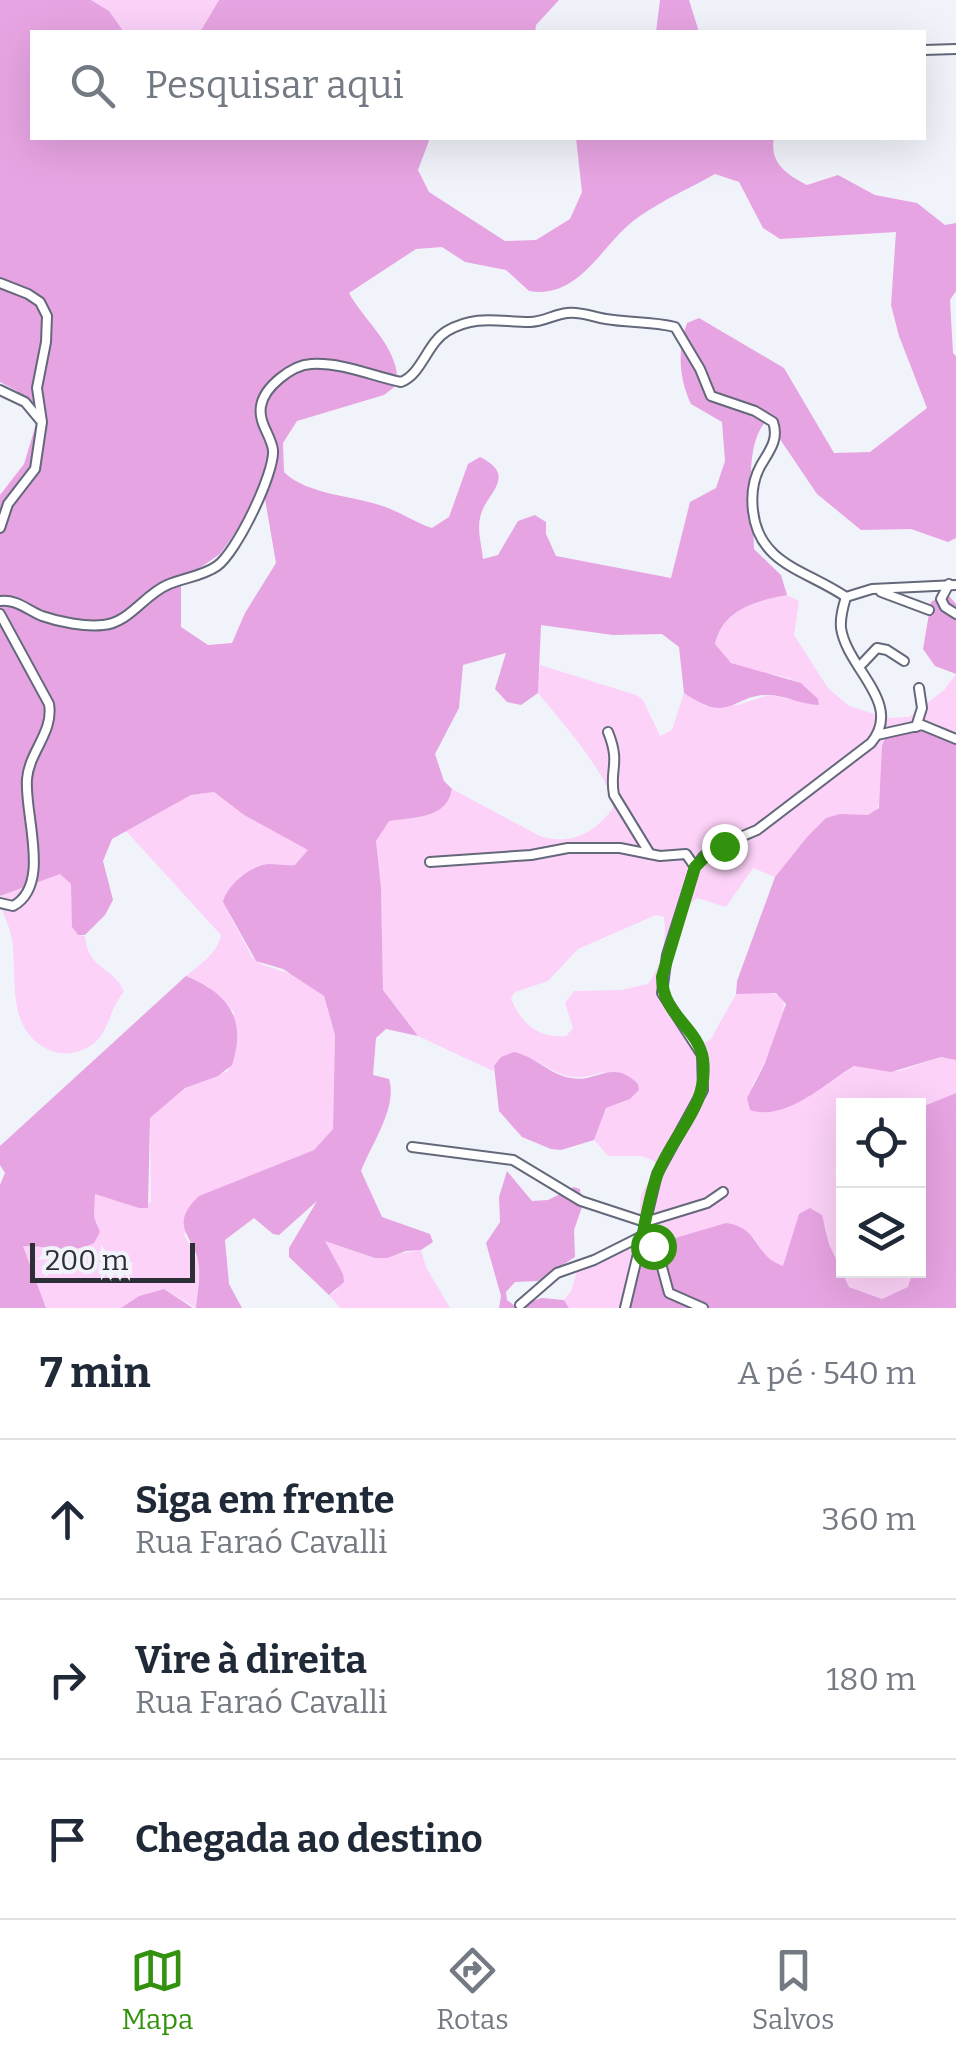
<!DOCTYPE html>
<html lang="pt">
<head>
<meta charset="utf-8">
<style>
	body { margin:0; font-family:Bitter,serif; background:#f2f2f3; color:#1f2937 }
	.controls { position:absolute; right:30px; bottom:30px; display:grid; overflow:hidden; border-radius:0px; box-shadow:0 10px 40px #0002 }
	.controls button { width:90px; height:90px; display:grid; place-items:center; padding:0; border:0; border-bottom:2px solid #e0e1e3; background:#fff; color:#1f2937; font:50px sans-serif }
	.scale { position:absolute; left:30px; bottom:25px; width:165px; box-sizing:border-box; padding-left:10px; border:5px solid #2d2f37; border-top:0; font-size:28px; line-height:35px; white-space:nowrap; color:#2d2f37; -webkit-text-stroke:8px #f1f3fb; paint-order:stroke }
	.stop { position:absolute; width:30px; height:30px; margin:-22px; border:8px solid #32920d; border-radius:50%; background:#fff }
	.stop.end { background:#32920d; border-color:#fff; box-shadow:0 2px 10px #0008 }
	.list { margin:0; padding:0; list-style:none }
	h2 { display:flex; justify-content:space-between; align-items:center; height:130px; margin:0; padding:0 40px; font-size:42px }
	h2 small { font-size:32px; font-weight:400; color:#747a83 }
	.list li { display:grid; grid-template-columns:65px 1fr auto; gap:30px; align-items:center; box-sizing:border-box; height:160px; padding:0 40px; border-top:2px solid #e0e1e3 }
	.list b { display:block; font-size:38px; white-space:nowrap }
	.list p { margin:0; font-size:32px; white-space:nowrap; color:#747a83 }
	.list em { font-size:32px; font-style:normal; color:#747a83 }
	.icon { flex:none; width:55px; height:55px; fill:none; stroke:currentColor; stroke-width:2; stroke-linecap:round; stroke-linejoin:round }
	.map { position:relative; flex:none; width:956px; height:1308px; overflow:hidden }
	.search { position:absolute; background:#fff; box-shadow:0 10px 40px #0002; left:30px; right:30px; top:30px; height:110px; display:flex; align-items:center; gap:25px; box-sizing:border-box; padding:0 35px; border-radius:0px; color:#747a83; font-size:38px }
	.sheet { height:610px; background:#fff }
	nav { display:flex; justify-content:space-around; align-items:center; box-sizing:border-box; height:140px; border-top:2px solid #e0e1e3; background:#fff; font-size:28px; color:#747a83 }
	nav a { display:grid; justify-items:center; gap:5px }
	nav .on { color:#32920d }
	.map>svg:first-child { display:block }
	.green { fill:#fcd2f8; fill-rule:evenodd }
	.forest { fill:#e7a4e2; fill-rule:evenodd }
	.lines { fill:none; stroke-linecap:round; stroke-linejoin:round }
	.minor-casing { stroke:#63687a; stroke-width:12 }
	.minor { stroke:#fff; stroke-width:8 }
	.route { stroke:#32920d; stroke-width:12 }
</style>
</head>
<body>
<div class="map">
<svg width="956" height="1308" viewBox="0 0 956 1308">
	<rect width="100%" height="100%" fill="#f1f3fb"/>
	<!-- green -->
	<g class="green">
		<path d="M91,0H219L200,32H124L109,11Z"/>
		<path d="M787,595L799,601L794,635L828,688L849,706L887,718L909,717L944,690L956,674V740L883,739L880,802L875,813L807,837L775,877L753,868L726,907L697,898L691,903C673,964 647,989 701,1045L711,1039L736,994L763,991L782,996C791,1012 762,1071 751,1087L797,1102L855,1066L899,1071L941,1057L956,1060V1093L919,1108L918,1106H844L843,1139L840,1140L835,1175L843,1176L844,1270L913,1271L909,1287L882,1299L849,1287L829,1244L825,1224L783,1266L768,1262L754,1238L669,1240L652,1244L631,1280V1308H569L564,1300L571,1291L577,1271L633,1237L638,1229L641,1195L657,1167L654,1161L642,1156H608L594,1140L606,1108L630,1099L639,1090L603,1072C565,1086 555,1069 522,1054L495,1066L493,1071L418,1036L383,990L381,887L376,841L388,821L427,815L452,793V789L540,836C570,846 595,833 613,808C612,777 558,718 538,693L540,665L636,695L643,700L660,736L672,730L684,693L705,706L738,705L769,695L818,705C806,668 759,679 732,663C726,659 720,650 715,644C723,609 756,601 787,595ZM656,915L664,917C667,939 662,966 648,984L621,990L574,991L565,1003L573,1028L566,1036C539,1039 520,1023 511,998L515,992L548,981L578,949Z"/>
		<path d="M214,792L244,815L309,850L295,865L260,866L227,910L252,957L263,965L297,976L324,996L335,1035L333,1129L314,1150L208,1193L184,1235L200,1264L196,1308L164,1289L139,1296L121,1308H46L23,1246L47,1245L62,1249L98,1226L94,1217L95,1193L139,1208L151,1202L150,1118L185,1088L228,1071L234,1012L210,988L186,976C199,965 218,953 221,935L126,831L191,795Z"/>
		<path d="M60,873L72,884V927L78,935L85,936C88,971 115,967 124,992C109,1008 110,1031 93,1044C80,1053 64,1057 49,1050C5,1029 18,980 12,940C10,924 0,912 0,896Z"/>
		<path d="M324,1240L375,1258L421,1250L426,1267L450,1308H340L329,1295L337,1290L343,1274Z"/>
	</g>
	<!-- forest -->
	<g class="forest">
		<path d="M0,0H91L109,11L124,32H32V138H430L418,170L429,192L505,241L536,240L570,219L582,192L576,138H774C769,163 787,175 807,185L838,175L875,195L917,203L945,225L956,223V291L950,300L953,353L956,356V538L948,542L911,529L861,530L817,494L767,420C741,446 754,514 754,549L781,575L787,595C756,601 723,609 715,644L731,663L801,683L818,699L819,705C802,705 787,696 770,695C731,694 732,726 684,693L679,647L662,634L613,635L541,625L538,693L521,705L507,702L495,689L506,653L463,665L459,708L435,754L444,781L452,789C447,819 414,817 389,821L376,841L381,887L383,990L418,1036L386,1029L376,1038L373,1075L389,1079C398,1107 371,1145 361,1171L382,1217L430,1234L433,1242L421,1250L406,1251L387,1258H375L325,1241L343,1274L344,1282L329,1295L289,1257V1248L317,1201L279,1235L273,1234L254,1218L225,1240L229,1284L242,1308H196C197,1295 200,1281 199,1268C198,1237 165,1228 199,1196L314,1150L333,1129L335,1035L324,996L283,969L256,961L223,902C227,885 251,865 269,864C278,864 286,866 295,865L308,850L244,815L214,792L191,795L112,839L103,861L113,900L105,915L85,935H78L72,927L71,884L60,874L0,896V495L24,464L37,421L17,391L0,382ZM715,174L739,182L763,228L780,239L896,232L891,305L899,336L927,408L870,452L834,453L784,368L699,318L687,323C677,349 679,379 691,404L722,422L725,461L716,488L690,502L671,578L556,556L546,534V522L535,515L518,521L498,555L483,559C482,547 477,530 480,518C484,494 520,477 480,457L468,464L449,517L432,528C416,523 404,514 388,508C356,495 308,496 284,472L283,443L297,421L384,395L397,385C401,349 364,321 349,293L416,249L442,247L465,262L506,270L529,291C582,300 602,241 640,216C663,200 690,188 715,174ZM264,493L276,563L245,613L232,643L208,645L181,627V581L220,554Z"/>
		<path d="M219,0H559L536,25L535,32H200Z"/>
		<path d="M660,0H689L699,32H656Z"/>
		<path d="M942,595L949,596L956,604V674L935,666L923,649L931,602Z"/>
		<path d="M926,729L956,740V1060L941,1057L891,1072L854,1066C825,1083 786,1122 750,1110L747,1098L765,1063L786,1004L776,993L736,994L737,981L775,877L807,837L826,818L840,814L868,815L879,808L882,746L887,732Z"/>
		<path d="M186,976C229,994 247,1019 232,1065L218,1076L185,1088L150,1118L148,1208H139L95,1194L94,1217L100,1232L94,1243C72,1255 47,1245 23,1246L46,1308H0V1185L5,1173L0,1165V1146Z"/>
		<path d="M514,1052C535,1056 550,1075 571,1078C598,1083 612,1058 638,1084L639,1090L630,1099L606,1108L594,1140L561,1150L551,1149L522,1137L499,1111L494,1066L501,1057Z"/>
		<path d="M956,1093V1308H631C631,1287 629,1262 645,1247L726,1223C760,1227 754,1257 783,1266L799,1214L810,1208L822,1215L829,1244L849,1287L882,1299L908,1287L913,1271L918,1270L919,1108Z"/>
		<path d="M507,1171L532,1201L548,1200L574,1187L580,1189L582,1207L574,1230L575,1257L538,1281L515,1282L506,1292L507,1300L515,1306L542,1298L564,1300L569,1308H499L501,1296L486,1243L500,1222L499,1197Z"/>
		<path d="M164,1289L193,1308H121L139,1296Z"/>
	</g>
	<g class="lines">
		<defs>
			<g id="minor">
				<path d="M924,50L956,49"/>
				<path d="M0,283L28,294L40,302L47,316L46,342L37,388L42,422L35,469L8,504L0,528"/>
				<path d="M0,390L25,402L40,420"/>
				<path d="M949,584L941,599L945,607L956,614"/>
				<path d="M881,592L929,610"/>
				<path d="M846,597L872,589L956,585"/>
				<path d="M0,601C17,599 27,610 42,616C59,622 85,627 103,625C129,623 144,595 167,585C183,578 203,576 217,566C236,553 275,473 273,450C271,435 258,423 261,406C264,387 292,365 311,364C342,362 372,376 401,382C422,374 427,343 447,331C476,314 499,322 530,322C543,322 555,314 567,313C580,311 593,317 606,319C629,323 651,321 675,327L700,369L711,396L755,411L773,422C779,439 770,450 761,465C753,479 751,494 753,511C759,565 807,570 846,597"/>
				<path d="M0,614L49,704C54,732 29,752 27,779C24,815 52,885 13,906L0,903"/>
				<path d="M859,667L877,648L887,650L904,661"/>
				<path d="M916,727L922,708L919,688"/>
				<path d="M608,732C621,764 609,769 614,795L650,854"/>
				<path d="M877,735L922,725L956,739"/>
				<path d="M430,862L531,855L568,848H620L660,856L686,854L695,867"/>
				<path d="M412,1147L513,1160L581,1201L645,1222L707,1203L723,1192"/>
				<path d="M644,1227L660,1260L669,1293L703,1308"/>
				<path d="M520,1305L557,1273L594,1260L642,1236"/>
				<path d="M625,1308L657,1174L703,1090L702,1055L662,993L667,955L695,867L703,857L712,849L757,830L871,743C904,703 847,669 841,628C840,617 843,607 846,597"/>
			</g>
		</defs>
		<!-- minor casing -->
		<use href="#minor" class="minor-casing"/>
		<!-- minor -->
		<use href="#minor" class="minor"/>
	</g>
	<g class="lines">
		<!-- route -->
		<path class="route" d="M653,1246L644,1227C648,1209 651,1190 658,1173C674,1132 709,1107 703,1059C698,1027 662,1015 662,977L695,867L712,850L724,846"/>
	</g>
</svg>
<div class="controls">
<button><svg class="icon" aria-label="locate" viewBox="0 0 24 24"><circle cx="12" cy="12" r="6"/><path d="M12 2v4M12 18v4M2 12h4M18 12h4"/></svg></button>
<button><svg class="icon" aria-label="layers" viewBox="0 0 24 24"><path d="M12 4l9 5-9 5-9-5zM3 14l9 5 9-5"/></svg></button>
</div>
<div class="scale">200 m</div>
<div class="stop" style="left:653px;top:1246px"></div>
<div class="stop end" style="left:724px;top:846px"></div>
<div class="search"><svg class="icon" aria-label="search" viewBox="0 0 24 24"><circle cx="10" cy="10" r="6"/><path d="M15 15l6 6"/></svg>Pesquisar aqui</div>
</div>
<section class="sheet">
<h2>7 min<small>A pé · 540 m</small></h2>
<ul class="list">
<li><svg class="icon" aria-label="ahead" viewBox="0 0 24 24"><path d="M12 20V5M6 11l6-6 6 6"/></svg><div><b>Siga em frente</b><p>Rua Faraó Cavalli</p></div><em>360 m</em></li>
<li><svg class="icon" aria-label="right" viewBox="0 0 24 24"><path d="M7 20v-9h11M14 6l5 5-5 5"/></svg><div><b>Vire à direita</b><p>Rua Faraó Cavalli</p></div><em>180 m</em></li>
<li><svg class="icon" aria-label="arrive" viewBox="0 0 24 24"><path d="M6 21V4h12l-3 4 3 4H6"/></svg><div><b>Chegada ao destino</b></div></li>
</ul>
</section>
<nav>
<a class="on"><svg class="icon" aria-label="map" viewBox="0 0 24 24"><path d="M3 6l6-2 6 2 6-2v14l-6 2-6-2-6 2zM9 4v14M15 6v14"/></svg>Mapa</a>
<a><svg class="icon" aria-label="directions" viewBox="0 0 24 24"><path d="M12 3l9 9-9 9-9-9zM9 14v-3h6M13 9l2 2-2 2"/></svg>Rotas</a>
<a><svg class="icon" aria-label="saved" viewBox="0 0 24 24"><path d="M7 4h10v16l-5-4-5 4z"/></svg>Salvos</a>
</nav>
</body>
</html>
